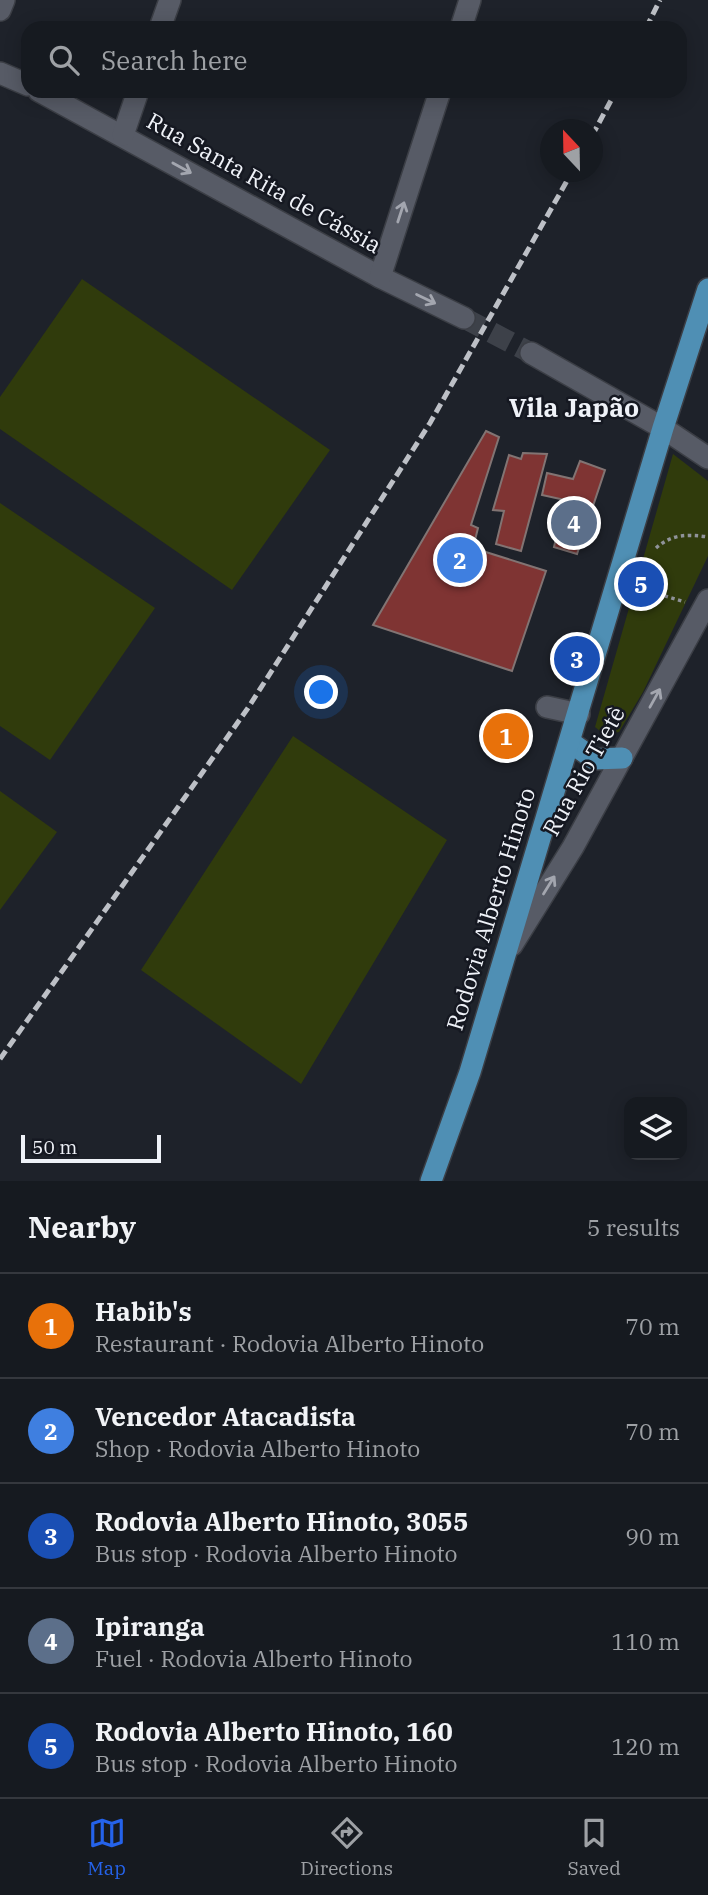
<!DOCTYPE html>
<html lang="en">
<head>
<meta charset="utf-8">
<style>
	body { margin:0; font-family:"IBM Plex Serif",serif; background:#23272d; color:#f1f3f6 }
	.controls { position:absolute; right:21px; bottom:21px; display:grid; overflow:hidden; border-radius:14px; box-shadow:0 4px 18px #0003 }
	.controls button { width:63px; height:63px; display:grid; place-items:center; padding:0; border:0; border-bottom:2px solid #35383e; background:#161a20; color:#f1f3f6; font:35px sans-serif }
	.compass { position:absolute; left:540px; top:119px; width:63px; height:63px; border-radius:50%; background:#161a20; box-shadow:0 4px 18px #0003; rotate:338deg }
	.scale { position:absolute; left:21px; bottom:18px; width:140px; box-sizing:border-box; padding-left:7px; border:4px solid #eff2f8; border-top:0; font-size:19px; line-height:24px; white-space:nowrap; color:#eff2f8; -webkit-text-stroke:5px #151821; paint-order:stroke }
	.you { position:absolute; left:322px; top:693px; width:24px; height:24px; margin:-18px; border:5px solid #fff; border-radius:50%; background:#1a73e8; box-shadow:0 0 0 10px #1a73e833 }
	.badge { display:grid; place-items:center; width:46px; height:46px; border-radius:50%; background:#2563eb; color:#fff; font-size:23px; font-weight:700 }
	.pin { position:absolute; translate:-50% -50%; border:4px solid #fff; box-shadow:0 2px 7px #0006 }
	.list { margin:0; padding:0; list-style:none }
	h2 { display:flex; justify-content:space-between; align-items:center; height:91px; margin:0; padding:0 28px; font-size:30px }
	h2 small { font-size:23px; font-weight:400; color:#9ea1a5 }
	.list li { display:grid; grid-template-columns:46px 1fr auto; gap:21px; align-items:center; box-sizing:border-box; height:105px; padding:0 28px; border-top:2px solid #35383e }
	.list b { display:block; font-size:26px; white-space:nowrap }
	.list p { margin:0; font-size:23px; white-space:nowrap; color:#9ea1a5 }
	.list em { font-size:23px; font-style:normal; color:#9ea1a5 }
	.icon { flex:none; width:38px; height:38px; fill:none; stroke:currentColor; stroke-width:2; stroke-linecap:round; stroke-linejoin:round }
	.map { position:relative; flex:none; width:708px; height:1181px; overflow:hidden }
	.search { position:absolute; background:#161a20; box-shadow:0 4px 18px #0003; left:21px; right:21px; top:21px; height:77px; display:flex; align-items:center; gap:18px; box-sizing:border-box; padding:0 24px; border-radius:21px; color:#9ea1a5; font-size:26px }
	.sheet { height:616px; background:#161a20 }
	nav { display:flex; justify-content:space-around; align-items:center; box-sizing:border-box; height:98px; border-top:2px solid #35383e; background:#161a20; font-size:19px; color:#9ea1a5 }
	nav a { display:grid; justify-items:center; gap:4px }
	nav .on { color:#2563eb }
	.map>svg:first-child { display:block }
	.green { fill:#303b0c }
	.building { fill:#7f3433; stroke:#827473; stroke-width:2 }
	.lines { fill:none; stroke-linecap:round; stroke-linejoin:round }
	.minor-tunnel { stroke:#3d4149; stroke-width:21; stroke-dasharray:21 10; stroke-linecap:butt }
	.minor-casing { stroke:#3b3e45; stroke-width:24 }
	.major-casing { stroke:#3b3e45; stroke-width:24 }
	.path { stroke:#90939a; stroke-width:3.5; stroke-dasharray:3.5 3.5; stroke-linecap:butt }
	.minor { stroke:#575b66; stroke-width:21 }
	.major { stroke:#4f8fb4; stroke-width:21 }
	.rail { stroke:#bdc0c6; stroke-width:5; stroke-dasharray:10 5; stroke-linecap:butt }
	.oneway { stroke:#a3a6af }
	.labels { text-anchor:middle; stroke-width:5; stroke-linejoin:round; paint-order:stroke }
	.street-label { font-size:23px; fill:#eff2f8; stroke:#151821 }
	.quarter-label { font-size:26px; font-weight:bold; fill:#eff2f8; stroke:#151821 }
</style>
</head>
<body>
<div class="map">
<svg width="708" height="1181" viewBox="0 0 708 1181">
	<rect width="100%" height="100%" fill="#1e222a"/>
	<!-- green -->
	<g class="green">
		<path d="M82,279L330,450L232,590L0,429V397Z"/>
		<path d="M673,454L708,481V556L643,692L619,732L605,735L595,727Z"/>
		<path d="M0,503L155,608L50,760L0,726Z"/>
		<path d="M293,736L447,840L301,1084L141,970Z"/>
		<path d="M0,791L57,832L0,910Z"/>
	</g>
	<!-- building -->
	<g class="building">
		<path d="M486,431L499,437L471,525L478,528L473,548L546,571L512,671L373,625Z"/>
		<path d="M523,453L547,454L521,551L496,544L504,511L493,510L509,455L521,459Z"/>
		<path d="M580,461L605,470L577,554L554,547L565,500L542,495L547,473L573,479Z"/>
	</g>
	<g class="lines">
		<!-- minor-tunnel -->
		<path class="minor-tunnel" d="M464,318L531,353"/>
		<defs>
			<g id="minor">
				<path d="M0,10L4,0"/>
				<path d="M160,28L170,0"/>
				<path d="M461,28L470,0"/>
				<path d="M0,73L28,85"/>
				<path d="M39,91L380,277L464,318"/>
				<path d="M123,135L138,91"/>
				<path d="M380,277L440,91"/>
				<path d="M531,353L663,428L708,458"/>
				<path d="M547,707L579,714"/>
				<path d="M512,945L573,847L708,600"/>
			</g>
			<g id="major">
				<path d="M570,742L594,759L622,758"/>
				<path d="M431,1181L470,1072L663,428L708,289"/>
			</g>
		</defs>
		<!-- minor casing -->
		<use href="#minor" class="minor-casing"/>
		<!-- major casing -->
		<use href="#major" class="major-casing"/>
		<!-- path -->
		<g class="path">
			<path d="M656,548C672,534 687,534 708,537"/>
			<path d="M637,599L662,595L685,602"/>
		</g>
		<!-- minor -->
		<use href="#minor" class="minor"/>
		<!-- major -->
		<use href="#major" class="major"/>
		<!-- rail -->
		<g class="rail">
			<path d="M646,28L660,0"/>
			<path d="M592,136L616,91"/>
			<path d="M0,1059L248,708L430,423L572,172"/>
		</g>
	</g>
	<!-- one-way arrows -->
	<defs><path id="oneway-shaft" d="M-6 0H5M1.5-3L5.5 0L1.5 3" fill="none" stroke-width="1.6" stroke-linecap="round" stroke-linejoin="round" transform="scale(1.75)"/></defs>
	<g class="oneway">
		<use href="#oneway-shaft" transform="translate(182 168) rotate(29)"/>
		<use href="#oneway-shaft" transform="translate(401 212) rotate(-72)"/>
		<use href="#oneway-shaft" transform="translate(426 299) rotate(26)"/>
		<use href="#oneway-shaft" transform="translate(655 698) rotate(-61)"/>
		<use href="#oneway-shaft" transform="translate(549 885) rotate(-58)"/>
	</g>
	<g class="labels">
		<!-- street labels -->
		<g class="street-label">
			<text transform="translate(264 183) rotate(29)" y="8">Rua Santa Rita de Cássia</text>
			<text transform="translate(584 771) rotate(-61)" y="8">Rua Rio Tietê</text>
			<text transform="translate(491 909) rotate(-73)" y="8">Rodovia Alberto Hinoto</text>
		</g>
		<!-- quarter labels -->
		<g class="quarter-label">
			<text x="574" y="417">Vila Japão</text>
		</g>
	</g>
</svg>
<div class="controls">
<button><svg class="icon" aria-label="layers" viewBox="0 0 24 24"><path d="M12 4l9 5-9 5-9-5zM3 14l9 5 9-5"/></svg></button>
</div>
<svg class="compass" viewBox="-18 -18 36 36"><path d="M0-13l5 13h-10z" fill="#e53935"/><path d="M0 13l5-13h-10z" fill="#9ea1a5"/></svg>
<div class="scale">50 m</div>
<div class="you"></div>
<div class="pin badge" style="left:506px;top:736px;background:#e8710a">1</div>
<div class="pin badge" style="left:460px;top:560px;background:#3f7fe0">2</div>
<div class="pin badge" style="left:577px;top:659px;background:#1a4fb4">3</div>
<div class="pin badge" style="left:574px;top:523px;background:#5c6f8a">4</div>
<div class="pin badge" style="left:641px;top:584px;background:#1a4fb4">5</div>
<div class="search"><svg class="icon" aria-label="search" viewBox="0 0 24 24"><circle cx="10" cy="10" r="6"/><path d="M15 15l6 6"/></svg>Search here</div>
</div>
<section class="sheet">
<h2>Nearby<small>5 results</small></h2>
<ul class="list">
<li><span class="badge" style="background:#e8710a">1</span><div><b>Habib's</b><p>Restaurant · Rodovia Alberto Hinoto</p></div><em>70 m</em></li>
<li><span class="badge" style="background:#3f7fe0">2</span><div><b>Vencedor Atacadista</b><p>Shop · Rodovia Alberto Hinoto</p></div><em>70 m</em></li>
<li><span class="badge" style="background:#1a4fb4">3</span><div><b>Rodovia Alberto Hinoto, 3055</b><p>Bus stop · Rodovia Alberto Hinoto</p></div><em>90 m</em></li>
<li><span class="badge" style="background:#5c6f8a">4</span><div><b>Ipiranga</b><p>Fuel · Rodovia Alberto Hinoto</p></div><em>110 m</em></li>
<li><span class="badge" style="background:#1a4fb4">5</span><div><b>Rodovia Alberto Hinoto, 160</b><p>Bus stop · Rodovia Alberto Hinoto</p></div><em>120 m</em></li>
</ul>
</section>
<nav>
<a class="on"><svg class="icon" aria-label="map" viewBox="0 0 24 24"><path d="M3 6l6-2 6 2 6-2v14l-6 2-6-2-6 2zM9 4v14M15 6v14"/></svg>Map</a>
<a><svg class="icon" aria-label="directions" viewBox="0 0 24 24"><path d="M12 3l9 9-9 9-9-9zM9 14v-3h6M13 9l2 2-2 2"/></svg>Directions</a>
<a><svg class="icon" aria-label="saved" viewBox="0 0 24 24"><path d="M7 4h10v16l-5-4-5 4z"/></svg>Saved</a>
</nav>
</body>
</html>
